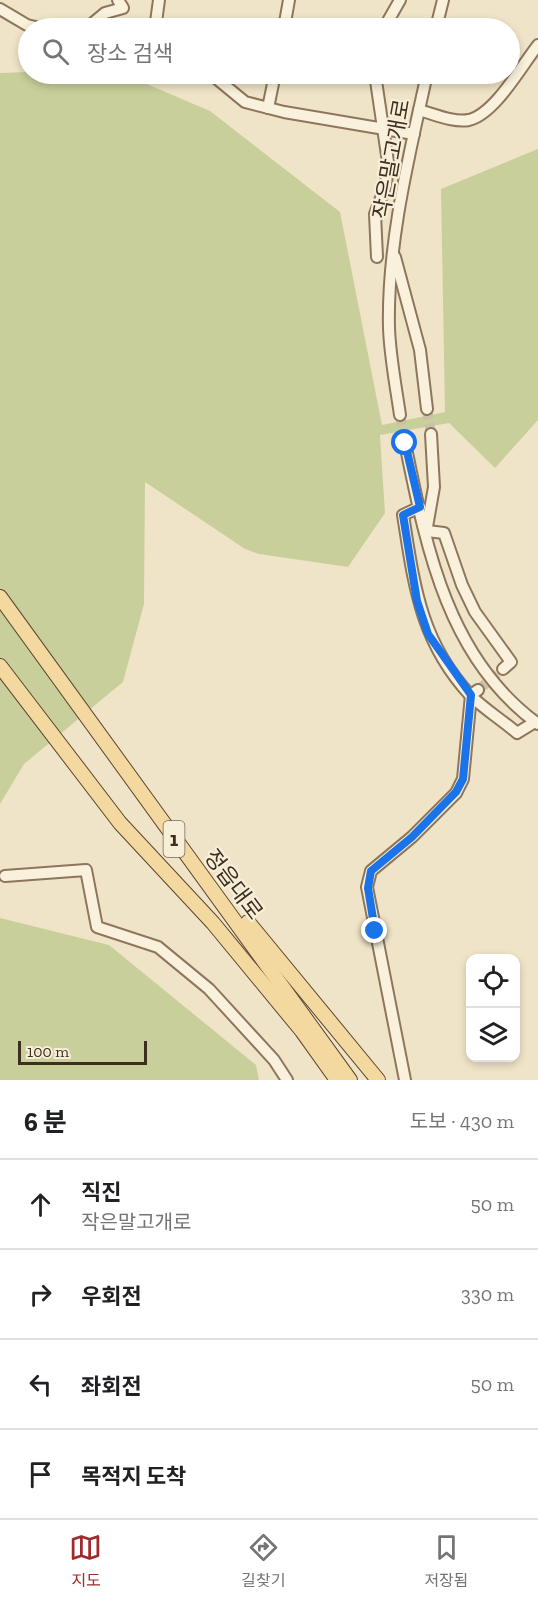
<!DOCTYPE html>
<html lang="ko">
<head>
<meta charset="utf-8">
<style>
	body { margin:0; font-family:"Zilla Slab","Noto Sans KR",serif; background:#f2f2f2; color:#202124 }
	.controls { position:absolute; right:18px; bottom:18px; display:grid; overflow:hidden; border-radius:12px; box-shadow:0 3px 9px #0003 }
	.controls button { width:54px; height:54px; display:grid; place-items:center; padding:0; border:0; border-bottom:2px solid #e0e0e0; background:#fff; color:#202124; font:30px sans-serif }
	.scale { position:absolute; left:18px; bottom:15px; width:129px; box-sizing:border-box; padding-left:6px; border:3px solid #3d2e20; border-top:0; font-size:16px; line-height:21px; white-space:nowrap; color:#3d2e20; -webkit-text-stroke:4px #f7eed8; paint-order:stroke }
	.stop { position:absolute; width:18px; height:18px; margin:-14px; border:4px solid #1a73e8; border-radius:50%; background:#fff }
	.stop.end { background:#1a73e8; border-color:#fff; box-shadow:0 2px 6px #0008 }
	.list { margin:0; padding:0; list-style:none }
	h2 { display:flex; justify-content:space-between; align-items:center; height:78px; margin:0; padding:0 24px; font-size:26px }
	h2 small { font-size:20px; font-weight:400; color:#757577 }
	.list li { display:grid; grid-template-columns:39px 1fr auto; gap:18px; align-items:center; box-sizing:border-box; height:90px; padding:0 24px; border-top:2px solid #e0e0e0 }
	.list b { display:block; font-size:22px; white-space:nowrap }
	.list p { margin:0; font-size:20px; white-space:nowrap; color:#757577 }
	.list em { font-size:20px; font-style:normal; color:#757577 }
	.icon { flex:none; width:33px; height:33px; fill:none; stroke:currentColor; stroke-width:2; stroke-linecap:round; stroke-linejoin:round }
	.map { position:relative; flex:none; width:538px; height:1080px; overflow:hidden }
	.search { position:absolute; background:#fff; box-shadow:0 3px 9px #0003; left:18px; right:18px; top:18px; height:66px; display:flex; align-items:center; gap:15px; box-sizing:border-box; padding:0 21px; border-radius:33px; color:#757577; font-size:22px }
	.sheet { height:438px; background:#fff }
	nav { display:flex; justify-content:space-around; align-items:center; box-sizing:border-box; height:84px; border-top:2px solid #e0e0e0; background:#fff; font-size:16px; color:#757577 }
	nav a { display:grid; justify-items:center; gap:3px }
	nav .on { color:#9e2a2b }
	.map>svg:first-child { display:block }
	.green { fill:#c9cf9b }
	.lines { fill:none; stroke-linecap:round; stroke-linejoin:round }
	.minor-tunnel { stroke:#ccc0a6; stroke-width:10; stroke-dasharray:10 5; stroke-linecap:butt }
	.minor-casing { stroke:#8d765c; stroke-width:14 }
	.major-casing { stroke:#5b4430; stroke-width:16 }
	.minor { stroke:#faf1dc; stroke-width:10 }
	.major { stroke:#f3d9a0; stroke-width:14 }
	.route { stroke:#1a73e8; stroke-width:8 }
	.labels { text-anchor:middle; stroke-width:4.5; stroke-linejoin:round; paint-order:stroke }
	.shield { fill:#f7eed8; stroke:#756857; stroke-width:1.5 }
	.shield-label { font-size:21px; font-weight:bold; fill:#3d2e20 }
	.street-label { font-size:22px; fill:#3d2e20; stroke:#f7eed8 }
</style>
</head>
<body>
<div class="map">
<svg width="538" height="1080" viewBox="0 0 538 1080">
	<rect width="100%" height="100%" fill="#f0e4c8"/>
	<!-- green -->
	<g class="green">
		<path d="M28,72L83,74L135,79L210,111L340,212L382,425L445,412L441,189L538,149V420L495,468L449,423L380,435L385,513L348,567L259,554L245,549L145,482L144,604L123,682L24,764L0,804V73Z"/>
		<path d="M0,918L109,945L256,1065L259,1080H0Z"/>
	</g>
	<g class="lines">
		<!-- minor-tunnel -->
		<g class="minor-tunnel">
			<path d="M427,409L431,434"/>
			<path d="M400,415L405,443"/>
			<path d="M478,690L503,669"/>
		</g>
		<defs>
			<g id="minor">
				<path d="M159,0L156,22L163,28"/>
				<path d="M0,9L27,25L40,28"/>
				<path d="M54,28H66"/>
				<path d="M87,28L105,13L123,8L118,0"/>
				<path d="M284,28L289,0"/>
				<path d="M384,28L400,0"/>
				<path d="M436,28L443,0"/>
				<path d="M211,74L245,102L284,112L414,134"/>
				<path d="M375,74L388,162L386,185L375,214L377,257"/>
				<path d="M268,108L275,74"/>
				<path d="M419,110C434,114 453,123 469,120C495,114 522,65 538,45"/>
				<path d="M395,257L420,350L427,409"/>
				<path d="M400,415C396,387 390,357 389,328C387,244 409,156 427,74"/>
				<path d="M405,443C426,546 447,658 538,724"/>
				<path d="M420,507L403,515C414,584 420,641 470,695C484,709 502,720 517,733L535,722"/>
				<path d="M427,527L434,487L431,434"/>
				<path d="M427,531L444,533L462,585L475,612L511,662L503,669"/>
				<path d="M5,876L86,870L97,927L158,947L209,989L274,1060L287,1080"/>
				<path d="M405,1080L367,887L371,871L412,837L456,793L463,779L471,695L478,690"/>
			</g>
			<g id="major">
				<path d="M0,597L350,1080"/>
				<path d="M0,666L120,823L213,923L302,1031L337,1080"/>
				<path d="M248,922L378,1080"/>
			</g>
		</defs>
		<!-- minor casing -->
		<use href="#minor" class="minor-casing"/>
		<!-- major casing -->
		<use href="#major" class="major-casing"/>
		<!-- minor -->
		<use href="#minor" class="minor"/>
		<!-- major -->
		<use href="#major" class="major"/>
	</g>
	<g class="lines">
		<!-- route -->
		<path class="route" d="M375,931L368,888L371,871L412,837L456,792L463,779L471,695L428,634L417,601L403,515L420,507L405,443"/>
	</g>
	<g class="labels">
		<!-- shield labels -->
		<rect class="shield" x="163.5" y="821" width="21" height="36" rx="4.5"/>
		<g class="shield-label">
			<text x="174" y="846">1</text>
		</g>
		<!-- street labels -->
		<g class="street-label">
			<text transform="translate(391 159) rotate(-80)" y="8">작은말고개로</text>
			<text transform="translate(234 884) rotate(53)" y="8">정읍대로</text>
		</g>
	</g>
</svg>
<div class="controls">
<button><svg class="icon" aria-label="locate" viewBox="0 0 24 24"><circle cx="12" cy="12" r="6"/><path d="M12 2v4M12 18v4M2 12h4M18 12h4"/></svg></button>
<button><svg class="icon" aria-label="layers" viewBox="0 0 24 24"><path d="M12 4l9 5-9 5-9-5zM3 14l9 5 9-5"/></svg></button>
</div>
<div class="scale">100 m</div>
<div class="stop" style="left:405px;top:443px"></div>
<div class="stop end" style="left:375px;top:931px"></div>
<div class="search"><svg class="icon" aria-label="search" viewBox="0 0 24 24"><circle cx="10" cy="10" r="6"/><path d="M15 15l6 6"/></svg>장소 검색</div>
</div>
<section class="sheet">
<h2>6 분<small>도보 · 430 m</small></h2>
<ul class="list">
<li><svg class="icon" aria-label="ahead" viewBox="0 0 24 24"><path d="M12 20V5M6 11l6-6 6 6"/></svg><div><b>직진</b><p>작은말고개로</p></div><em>50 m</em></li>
<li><svg class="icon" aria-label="right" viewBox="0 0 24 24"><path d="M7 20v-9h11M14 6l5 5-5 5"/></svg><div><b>우회전</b></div><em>330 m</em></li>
<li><svg class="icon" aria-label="left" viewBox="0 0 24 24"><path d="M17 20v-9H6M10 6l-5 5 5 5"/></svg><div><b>좌회전</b></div><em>50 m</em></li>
<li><svg class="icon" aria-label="arrive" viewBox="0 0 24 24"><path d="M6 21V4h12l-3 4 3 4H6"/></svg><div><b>목적지 도착</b></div></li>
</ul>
</section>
<nav>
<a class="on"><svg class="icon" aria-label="map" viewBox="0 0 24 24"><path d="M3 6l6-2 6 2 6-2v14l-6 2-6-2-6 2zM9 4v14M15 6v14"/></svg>지도</a>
<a><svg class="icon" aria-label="directions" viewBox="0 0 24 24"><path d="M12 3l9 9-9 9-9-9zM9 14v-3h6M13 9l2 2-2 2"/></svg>길찾기</a>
<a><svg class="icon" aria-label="saved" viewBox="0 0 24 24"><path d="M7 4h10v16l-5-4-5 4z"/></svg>저장됨</a>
</nav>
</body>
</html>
